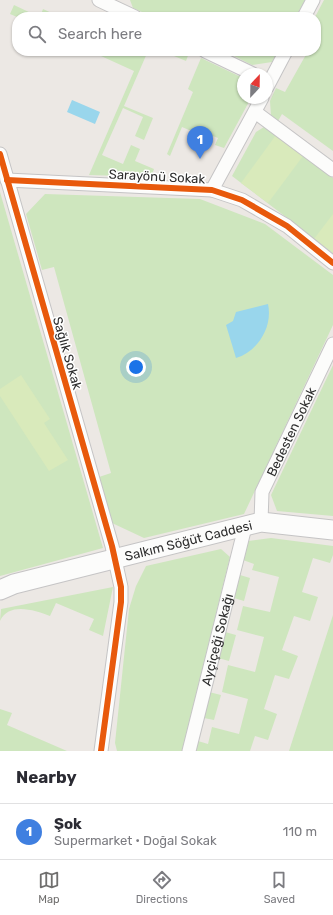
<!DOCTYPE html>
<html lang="en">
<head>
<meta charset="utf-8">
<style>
	body { margin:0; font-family:Rubik,sans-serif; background:#f7f7f7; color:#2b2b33 }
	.compass { position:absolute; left:237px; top:68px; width:36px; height:36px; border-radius:50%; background:#fff; box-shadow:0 1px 3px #0004; rotate:22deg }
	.you { position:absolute; left:136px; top:367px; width:14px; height:14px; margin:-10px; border:3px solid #fff; border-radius:50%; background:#1a73e8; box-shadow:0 0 0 6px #1a73e833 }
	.badge { display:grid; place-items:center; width:26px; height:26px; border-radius:50%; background:#706f6e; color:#fff; font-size:13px; font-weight:700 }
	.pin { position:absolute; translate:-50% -33px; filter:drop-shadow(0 1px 2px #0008) }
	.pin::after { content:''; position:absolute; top:21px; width:14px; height:12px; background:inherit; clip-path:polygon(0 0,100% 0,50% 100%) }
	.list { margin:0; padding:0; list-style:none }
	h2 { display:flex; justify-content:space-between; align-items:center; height:52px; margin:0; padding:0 16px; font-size:17px }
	h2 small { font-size:13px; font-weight:400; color:#7c7c81 }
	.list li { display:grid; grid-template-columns:26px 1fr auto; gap:12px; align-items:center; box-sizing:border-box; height:56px; padding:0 16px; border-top:1px solid #e1e1e2 }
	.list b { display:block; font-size:15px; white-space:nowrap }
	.list p { margin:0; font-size:13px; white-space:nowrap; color:#7c7c81 }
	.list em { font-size:13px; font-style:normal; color:#7c7c81 }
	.icon { flex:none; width:22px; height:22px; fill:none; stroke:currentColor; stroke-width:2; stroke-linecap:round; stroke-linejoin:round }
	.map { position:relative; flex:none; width:333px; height:751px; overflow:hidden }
	.search { position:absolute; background:#fff; box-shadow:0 1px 3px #0004; left:12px; right:12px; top:12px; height:44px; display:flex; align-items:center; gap:10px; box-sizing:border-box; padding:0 14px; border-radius:16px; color:#7c7c81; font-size:15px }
	.sheet { height:108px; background:#fff }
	nav { display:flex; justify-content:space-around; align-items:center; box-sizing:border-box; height:56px; border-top:1px solid #e1e1e2; background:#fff; font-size:11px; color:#7c7c81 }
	nav a { display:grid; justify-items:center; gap:2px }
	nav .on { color:#706f6e }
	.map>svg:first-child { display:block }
	.green { fill:#cee6be }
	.pitch { fill:#d9eabb }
	.water { fill:#99d6ec }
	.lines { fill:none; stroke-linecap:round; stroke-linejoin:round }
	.street-casing { stroke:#c5c4c5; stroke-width:15 }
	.secondary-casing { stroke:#c5c4c5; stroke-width:21 }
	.street { stroke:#fcfcfb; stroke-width:13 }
	.secondary { stroke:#fcfcfb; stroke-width:19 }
	.cycleway-casing { stroke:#fff; stroke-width:8 }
	.cycleway { stroke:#e8590c; stroke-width:6 }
	.labels { text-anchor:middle; stroke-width:3; stroke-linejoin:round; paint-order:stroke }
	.street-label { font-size:13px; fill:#2e2e2e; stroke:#fff }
</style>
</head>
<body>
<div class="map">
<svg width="333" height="751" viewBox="0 0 333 751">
	<rect width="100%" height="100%" fill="#ece8e4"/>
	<!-- green -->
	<g class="green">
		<path d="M130,0H305L296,17H153L133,8Z"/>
		<path d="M324,0H333V151L282,114L278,121L271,116L270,101L276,88L285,92L308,51H316L315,17Z"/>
		<path d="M14,5L33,14L32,16L34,17H17L10,14Z"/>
		<path d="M43,9L56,15L55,17H40Z"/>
		<path d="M90,51H148L124,106L153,118L144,140L135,136L143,117L123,108L102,155L123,164L131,145L140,149L135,161L154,169L151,177L89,175L134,71Z"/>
		<path d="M162,51H185L189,53L186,61Z"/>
		<path d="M224,51H278L272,62L252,65Z"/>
		<path d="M201,58L243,78V98H251L224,148L215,145L218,138L205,133L203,136L182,127L170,156L167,154L193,92L188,89Z"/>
		<path d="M264,127L268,128L333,178V253L232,176L256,132Z"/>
		<path d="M0,192L103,548L0,576Z"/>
		<path d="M45,194L200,199L265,224L333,275V325L244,514L144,538L112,523L99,477L111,473L54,267L42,270L26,214Z"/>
		<path d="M333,365V516L277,511L271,495Z"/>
		<path d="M271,538L333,546V555L330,563L313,558L302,592L318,597L310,621L294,616L282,650L298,656L289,679L275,675L264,709L277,714L268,740L255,736L250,751H195L198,741L208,744L212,727L239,734L248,699L222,692L228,665L255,672L264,637L237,630L243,606L270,612L279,577L252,570L254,564L243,560L248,541Z"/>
		<path d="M221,549L230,557L182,751H117L115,743L129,609L136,586L146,566Z"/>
		<path d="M240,575L250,578L244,601L234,598Z"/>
		<path d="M113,587L103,636L89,630L94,619L56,603L50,616C34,610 9,602 0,621L1,609Z"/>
		<path d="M333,615V751H289Z"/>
		<path d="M225,632L236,635L229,661L218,658Z"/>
		<path d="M209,692L221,695L214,720L204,718Z"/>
		<path d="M0,709L12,713L7,725L67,751H0Z"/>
	</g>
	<!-- pitch -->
	<g class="pitch">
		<path d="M276,135L303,156L268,203L241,183Z"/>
		<path d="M333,214V253L314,239Z"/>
		<path d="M21,375L50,419L44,423L68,460L49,471L0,396V389Z"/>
	</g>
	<!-- water -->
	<g class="water">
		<path d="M72,100L100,112L95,124L67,112Z"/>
		<path d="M268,304C273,327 258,351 236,358L226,325L233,321L236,312Z"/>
	</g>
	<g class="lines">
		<defs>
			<g id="street">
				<path d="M99,0L135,17"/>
				<path d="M304,17L313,0"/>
				<path d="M205,51L253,74"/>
				<path d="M267,87L286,51"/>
				<path d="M255,112L333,170"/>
				<path d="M0,154L112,546L121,587V602L101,751"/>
				<path d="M7,180L212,190L242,200L287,226L333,263"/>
				<path d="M212,190L262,98"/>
				<path id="s1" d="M261,522L262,492L333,344"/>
				<path id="s2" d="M189,751L245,527"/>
			</g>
			<g id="secondary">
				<path id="s3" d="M0,590L14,584L261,522L333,530"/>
			</g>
		</defs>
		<!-- street casing -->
		<use href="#street" class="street-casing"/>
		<!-- secondary casing -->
		<use href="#secondary" class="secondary-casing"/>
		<!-- street -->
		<use href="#street" class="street"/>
		<!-- secondary -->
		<use href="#secondary" class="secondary"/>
		<defs>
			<g id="cycleway">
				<path d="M0,154L112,546L121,587V602L101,751"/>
				<path d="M7,180L212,190L242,200L287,226L333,263"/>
			</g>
		</defs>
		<!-- cycleway casing -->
		<use href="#cycleway" class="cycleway-casing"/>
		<!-- cycleway -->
		<use href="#cycleway" class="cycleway"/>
	</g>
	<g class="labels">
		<!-- street labels -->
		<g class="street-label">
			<text transform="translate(157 176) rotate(3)" y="5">Sarayönü Sokak</text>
			<text transform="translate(68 353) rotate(74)" y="5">Sağlık Sokak</text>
			<text dy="5" stroke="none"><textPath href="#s1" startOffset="97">Bedesten Sokak</textPath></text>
			<text dy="5" stroke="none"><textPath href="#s3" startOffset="195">Salkım Söğüt Caddesi</textPath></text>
			<text dy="5" stroke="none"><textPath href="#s2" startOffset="115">Ayçiçeği Sokağı</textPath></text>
		</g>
	</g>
</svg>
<svg class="compass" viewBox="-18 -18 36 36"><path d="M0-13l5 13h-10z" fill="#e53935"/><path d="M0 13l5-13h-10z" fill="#7c7c81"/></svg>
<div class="you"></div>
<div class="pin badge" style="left:200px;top:159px;background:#3f7fe0">1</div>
<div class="search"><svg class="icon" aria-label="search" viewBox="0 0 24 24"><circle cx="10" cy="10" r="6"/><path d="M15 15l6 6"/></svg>Search here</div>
</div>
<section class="sheet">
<h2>Nearby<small></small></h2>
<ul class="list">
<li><span class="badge" style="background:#3f7fe0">1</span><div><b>Şok</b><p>Supermarket · Doğal Sokak</p></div><em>110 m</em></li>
</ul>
</section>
<nav>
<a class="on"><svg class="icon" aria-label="map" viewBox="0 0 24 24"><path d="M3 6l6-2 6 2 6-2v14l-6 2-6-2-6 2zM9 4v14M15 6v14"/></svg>Map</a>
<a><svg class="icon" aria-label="directions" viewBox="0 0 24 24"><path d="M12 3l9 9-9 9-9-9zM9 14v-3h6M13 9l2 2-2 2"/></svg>Directions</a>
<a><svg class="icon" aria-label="saved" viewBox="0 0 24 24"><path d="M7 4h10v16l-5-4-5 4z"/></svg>Saved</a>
</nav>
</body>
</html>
